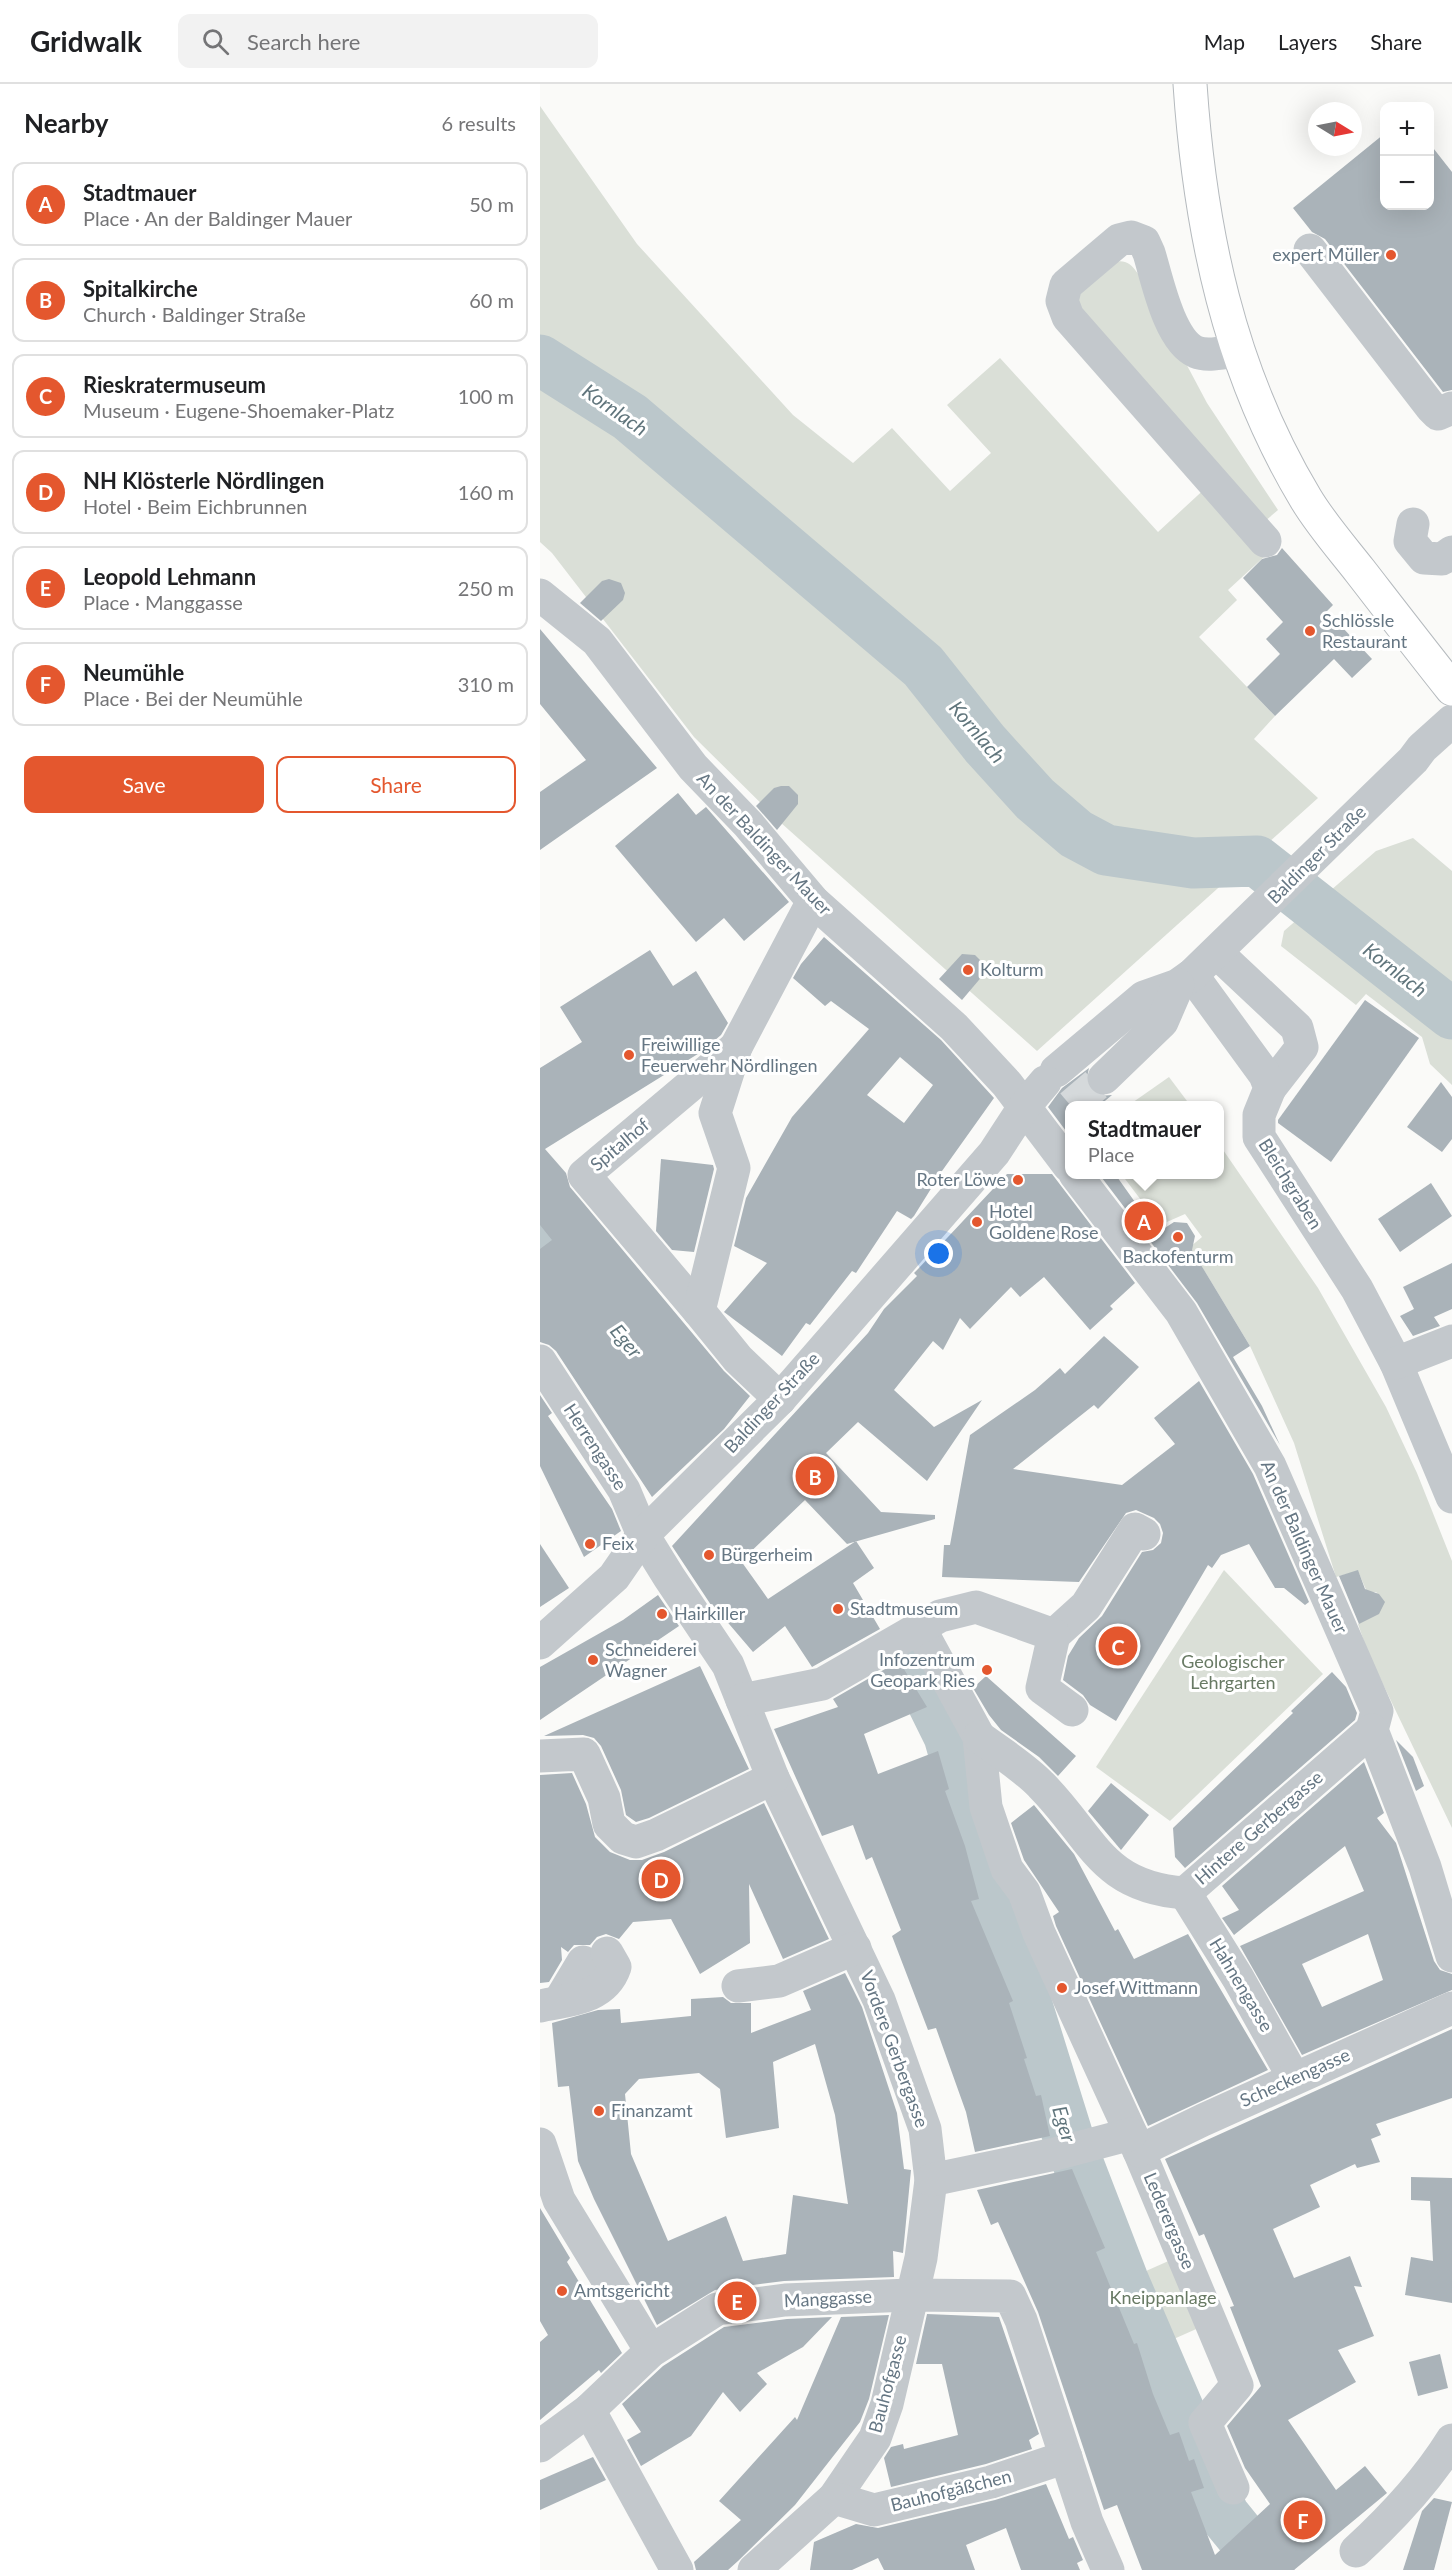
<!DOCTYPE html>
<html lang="en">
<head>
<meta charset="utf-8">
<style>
	body { margin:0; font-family:Lato,sans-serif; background:#f2f2f2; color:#202124 }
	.controls { position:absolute; right:18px; top:18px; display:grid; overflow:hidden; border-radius:12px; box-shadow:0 6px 24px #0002 }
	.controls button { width:54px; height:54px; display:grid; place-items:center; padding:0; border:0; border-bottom:2px solid #e0e0e0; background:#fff; color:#202124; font:30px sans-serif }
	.compass { position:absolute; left:768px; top:18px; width:54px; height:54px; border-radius:50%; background:#fff; box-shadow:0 6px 24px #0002; rotate:100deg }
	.you { position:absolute; left:399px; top:1170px; width:21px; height:21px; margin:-15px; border:4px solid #fff; border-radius:50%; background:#1a73e8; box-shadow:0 0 0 9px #1a73e833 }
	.badge { display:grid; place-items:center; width:39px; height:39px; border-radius:50%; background:#e4572e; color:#fff; font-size:20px; font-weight:700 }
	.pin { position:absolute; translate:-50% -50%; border:3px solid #fff; box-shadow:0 2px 6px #0006 }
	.popup { position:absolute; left:525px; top:1017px; width:159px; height:78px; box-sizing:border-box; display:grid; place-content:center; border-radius:12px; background:#fff; filter:drop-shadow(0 2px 4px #0005); font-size:20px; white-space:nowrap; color:#757577 }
	.popup b { font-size:22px; color:#202124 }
	.popup::after { content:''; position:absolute; left:50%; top:100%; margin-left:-12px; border:12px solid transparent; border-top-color:#fff }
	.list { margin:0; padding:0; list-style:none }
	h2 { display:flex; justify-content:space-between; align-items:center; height:78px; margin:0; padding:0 24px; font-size:26px }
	h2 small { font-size:20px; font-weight:400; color:#757577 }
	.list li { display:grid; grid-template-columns:39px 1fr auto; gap:18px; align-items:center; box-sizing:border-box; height:84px; margin:0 12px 12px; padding:0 12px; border:2px solid #e0e0e0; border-radius:12px }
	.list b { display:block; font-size:22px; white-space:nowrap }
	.list p { margin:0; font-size:20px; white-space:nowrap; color:#757577 }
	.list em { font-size:20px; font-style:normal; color:#757577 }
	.actions { display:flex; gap:12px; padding:18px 24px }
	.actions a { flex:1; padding:14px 0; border:2px solid #e4572e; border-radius:12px; text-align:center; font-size:21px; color:#e4572e }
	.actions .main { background:#e4572e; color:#fff }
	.icon { flex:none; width:33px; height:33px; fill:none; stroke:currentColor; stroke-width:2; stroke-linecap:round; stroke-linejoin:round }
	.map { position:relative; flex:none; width:912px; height:2486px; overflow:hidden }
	header { display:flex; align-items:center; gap:36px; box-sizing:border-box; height:84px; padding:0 30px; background:#fff; border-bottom:2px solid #e0e0e0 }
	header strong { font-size:28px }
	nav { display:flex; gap:33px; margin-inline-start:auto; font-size:21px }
	.search { width:420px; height:54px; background:#f2f2f2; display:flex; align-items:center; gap:15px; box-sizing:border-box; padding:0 21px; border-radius:12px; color:#757577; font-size:22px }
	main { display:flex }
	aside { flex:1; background:#fff }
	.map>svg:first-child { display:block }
	.green { fill:#dadfd7 }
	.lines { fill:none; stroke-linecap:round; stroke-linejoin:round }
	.stream { stroke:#bbc7cb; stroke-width:8 }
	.river { stroke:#bbc7cb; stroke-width:51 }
	.building { fill:#aab3b9; fill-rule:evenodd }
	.minor-tunnel { stroke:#d5d9db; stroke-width:33; stroke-dasharray:33 16; stroke-linecap:butt }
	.major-casing { stroke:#b5babe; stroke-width:35 }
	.minor { stroke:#c3c8cc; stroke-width:33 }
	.major { stroke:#fff; stroke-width:33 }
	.poi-dot { fill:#e4572e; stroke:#fff; stroke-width:2 }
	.labels { text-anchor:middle; stroke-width:6; stroke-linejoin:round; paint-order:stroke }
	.poi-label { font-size:18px; fill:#657683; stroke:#fff; text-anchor:start }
	.street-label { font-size:18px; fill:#657683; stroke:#fff }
	.park-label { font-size:18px; fill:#687a64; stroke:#fff }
	.water-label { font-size:20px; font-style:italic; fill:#60757c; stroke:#fff }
</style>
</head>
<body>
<header>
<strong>Gridwalk</strong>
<div class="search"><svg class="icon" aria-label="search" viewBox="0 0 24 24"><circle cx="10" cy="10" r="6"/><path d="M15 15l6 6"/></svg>Search here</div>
<nav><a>Map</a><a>Layers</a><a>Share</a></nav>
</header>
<main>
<aside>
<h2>Nearby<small>6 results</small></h2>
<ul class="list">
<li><span class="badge">A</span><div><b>Stadtmauer</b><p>Place · An der Baldinger Mauer</p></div><em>50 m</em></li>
<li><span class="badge">B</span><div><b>Spitalkirche</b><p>Church · Baldinger Straße</p></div><em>60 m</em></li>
<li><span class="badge">C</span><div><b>Rieskratermuseum</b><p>Museum · Eugene-Shoemaker-Platz</p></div><em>100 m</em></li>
<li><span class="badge">D</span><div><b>NH Klösterle Nördlingen</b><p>Hotel · Beim Eichbrunnen</p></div><em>160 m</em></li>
<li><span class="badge">E</span><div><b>Leopold Lehmann</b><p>Place · Manggasse</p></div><em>250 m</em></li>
<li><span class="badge">F</span><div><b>Neumühle</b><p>Place · Bei der Neumühle</p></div><em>310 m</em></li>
</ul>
<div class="actions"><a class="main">Save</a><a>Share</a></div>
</aside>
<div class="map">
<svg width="912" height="2486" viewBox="0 0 912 2486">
	<rect width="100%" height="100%" fill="#fafaf8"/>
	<!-- green -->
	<g class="green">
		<path d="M0,22L97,160L253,331L313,379L352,344L410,407L451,369L407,321L460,274L618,448L670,400L539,229C538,225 537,218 538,214C542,198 568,173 585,178C592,180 595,186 599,191L667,319L738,426L724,438L739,459L688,506L697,516L659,553L735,632L714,655L778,714L497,967L240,738L154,653L12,469L0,458Z"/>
		<path d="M873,754L912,787V1001L890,980L882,953L826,910L816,921L741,862L744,847L836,767Z"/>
		<path d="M629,993L650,1021H589Z"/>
		<path d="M679,1060L778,1204L846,1323L877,1389L912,1477V1744L828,1569L818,1540L839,1529L843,1516L836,1508H827L818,1487L796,1493L754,1359L710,1262L650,1163L662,1153L645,1130L620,1141L582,1091L679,1090Z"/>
		<path d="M684,1486L783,1590L630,1737L556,1683Z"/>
		<path d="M633,2175L663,2242L618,2262L588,2195Z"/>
	</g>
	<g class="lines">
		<!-- stream -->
		<path class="stream" d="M583,2196L601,2203L620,2248L612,2266"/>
		<!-- river -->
		<g class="river">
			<path d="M0,276L90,333L383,582L445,660L495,715L536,750L566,766L653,779L717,777L912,930"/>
			<path d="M0,1155L51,1213"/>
			<path d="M370,1573L409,1652L476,1886L529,2056L583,2196L684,2431L729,2486"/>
		</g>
	</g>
	<!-- building -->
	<g class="building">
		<path d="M844,50V122H890V60L912,88V306L903,308L785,155L772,148L753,124Z"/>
		<path d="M742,464L793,521L787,527L832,575L812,594L794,575L735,632L707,603L740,570L726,555L743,538L703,494L722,475L737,471Z"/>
		<path d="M69,495L81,499L85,509L83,516L61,537L40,519L62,497Z"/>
		<path d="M0,545L117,684L0,766V708L46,676L0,620Z"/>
		<path d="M241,702H249L258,711V720L237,746L216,722L234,704Z"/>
		<path d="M138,709L156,731L166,723L249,818L204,857L184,834L156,858L75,762Z"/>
		<path d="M284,853L401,956L454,1014L402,1087L374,1132L371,1135L357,1127L316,1189L312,1187L270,1241L266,1239L242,1272L184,1228L227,1179L194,1162L206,1114L252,1033L329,945L291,917L285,922L253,894L261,880ZM360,973L393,1001L364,1039L327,1011Z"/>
		<path d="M110,866L133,902L156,887L188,939L181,951L161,968L5,1065L26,1089L30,1103L184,1287L210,1312L184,1345L112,1413L16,1267L9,1261L0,1258V1165L12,1156L0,1141V984L42,958L20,923Z"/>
		<path d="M422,870L435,871L443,879L444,890L422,916L399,895Z"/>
		<path d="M825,916L879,954L791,1078L738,1039V1036Z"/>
		<path d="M549,984L546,998L550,1007L559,1012L572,1011L559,1022H529V1051L508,1023L522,1004Z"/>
		<path d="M901,998L912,1013V1055L902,1068L867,1043Z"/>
		<path d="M121,1075L173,1081L174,1085L154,1168L132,1166L116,1147Z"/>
		<path d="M467,1090H512L595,1199L570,1222L573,1225L550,1246L504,1193L480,1213L471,1203L430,1245L420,1234L403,1266L393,1257L354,1306L394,1343L442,1316L387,1397L318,1338L286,1369L341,1428L395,1431V1435L307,1460L265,1416L201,1477L228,1515L316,1457L334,1484L313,1499L340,1545L272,1583L245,1542L213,1568L172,1520L171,1521L132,1462L328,1249L344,1225L377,1192L374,1189L378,1185Z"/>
		<path d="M559,1090H575L617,1149L634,1138L647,1139L655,1152L652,1166L710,1262L693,1273L722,1322L740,1361L657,1219Z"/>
		<path d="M891,1099L912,1132L860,1168L838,1135Z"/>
		<path d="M912,1179V1225L894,1233L900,1242L873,1252L860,1232L874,1225L863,1203Z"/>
		<path d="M564,1252L599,1283L558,1325L554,1321L473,1385L582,1401L635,1360L614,1334L659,1297L713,1390L769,1518L765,1521L744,1504H735L709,1460L681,1471L672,1484L668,1481L576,1637L550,1621L543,1611L523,1596L528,1572L539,1554L562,1532L602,1468L613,1466L621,1459L623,1449L620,1440L614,1434L596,1426L586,1429L539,1498L402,1493L404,1461H410L430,1351L495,1306L520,1284L525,1290Z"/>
		<path d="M0,1311L12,1329L8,1332L72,1425L81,1447L44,1473L0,1382Z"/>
		<path d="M0,1460L29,1504L0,1523Z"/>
		<path d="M818,1486L825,1505L839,1510L845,1518L839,1530L819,1540L799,1492Z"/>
		<path d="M118,1511L139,1542L0,1636V1583L83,1536Z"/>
		<path d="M359,1577L387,1623L324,1650L338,1690L398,1667L409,1705L405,1707L425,1762L439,1815L431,1817L473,1917L469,1919L487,1974L484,1975L496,2012L501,2011L510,2052L435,2068L426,2028L396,1944L388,1946L352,1852L361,1846L332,1773L326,1776L313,1741L282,1752L234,1645L298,1623L293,1615Z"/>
		<path d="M160,1582L209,1685L109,1734L96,1738L86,1731L81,1706L61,1662L54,1654L43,1651L4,1652Z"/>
		<path d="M792,1588L806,1603L817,1629L815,1636L645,1784L635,1773L633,1744L753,1629L751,1627Z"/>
		<path d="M446,1592L536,1672L518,1692L499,1673L461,1646L449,1631L433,1604Z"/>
		<path d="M856,1656L873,1673L884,1702L876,1707Z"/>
		<path d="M824,1678L844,1729L837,1734L856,1759L894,1877L900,1886L912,1890V1906L762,1971L700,1862L824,1807L805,1762L694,1851L682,1834L699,1826L682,1802ZM828,1850L843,1896L782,1923L762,1880Z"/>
		<path d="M32,1689L46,1720L55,1753L70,1768L90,1776H102L124,1768L224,1719L289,1855L243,1875L209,1800L210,1859L160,1890L131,1835L93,1838L79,1855L66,1850L57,1853L50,1861H34L28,1868L21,1863L22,1876L9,1898L0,1899V1691Z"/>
		<path d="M571,1699L609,1731L581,1766L548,1727Z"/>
		<path d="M494,1721L534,1770L575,1847L578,1845L594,1875L648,1850L728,1986L608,2042L516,1842L513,1832L519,1828L484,1776L471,1739Z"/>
		<path d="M305,1889L322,1923L357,2029L364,2085L371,2086L363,2169L353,2167L354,2193L244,2197L175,2206L117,2241L54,2115L38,2077L29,2002L18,2003L12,1939L58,1926L80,1925L81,1939L151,1932V1915L183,1913L191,1919H211V1949L271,1926L263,1907ZM275,1960L295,2031L308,2120L253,2111L246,2170L203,2177L186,2132L128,2157L91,2070L85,2010L99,1995L159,1989L180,2005L186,2054L239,2044L233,1978Z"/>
		<path d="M912,1945V2014L836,2040L841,2051L831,2055L840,2078L817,2084L815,2080L770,2101L780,2123L733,2145L754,2194L810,2172L822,2203L814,2202L834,2252L798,2266L816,2298L748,2336L796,2406L825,2382L847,2409L754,2486H602L577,2421L564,2426L498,2228L458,2138L451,2141L437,2106L532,2085L565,2164L556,2168L594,2260L597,2259L613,2310L630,2351L639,2348L649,2377L654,2375L664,2404L651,2408L675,2471L730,2420L705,2384L687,2342L721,2302L690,2223L694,2222L664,2150L659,2152L625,2075Z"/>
		<path d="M871,2093L912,2094V2219L865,2211L871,2173L893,2177L890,2117L871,2116Z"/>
		<path d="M0,2124L30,2174L27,2178L82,2269L61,2289L59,2286L0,2336V2258L8,2251L0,2237Z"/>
		<path d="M387,2230L459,2233L499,2350L489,2356L492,2365L446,2380L351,2403L344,2374L351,2363L363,2360L364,2365L418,2351L402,2280H376Z"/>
		<path d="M349,2231L329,2315L320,2338L255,2421L198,2477L188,2486H156L154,2478L201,2436L179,2417L255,2333L257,2336L301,2233Z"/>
		<path d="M292,2233L263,2263L217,2289L227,2300L200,2328L183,2308L151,2352L101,2382L87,2356L101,2348L82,2320L123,2282L184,2243L247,2235Z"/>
		<path d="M900,2270L908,2304L878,2312L869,2278Z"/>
		<path d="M53,2373L66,2396L0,2426V2396Z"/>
		<path d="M506,2400L529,2455L533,2453L543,2476L537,2479L540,2486H481L466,2444L426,2461L435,2486H344L338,2474L312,2486H270L274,2458L316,2440L338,2444L455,2416Z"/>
		<path d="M894,2414L912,2418L894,2486H863L882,2427Z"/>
	</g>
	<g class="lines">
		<!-- minor-tunnel -->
		<path class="minor-tunnel" d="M531,1022L564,994"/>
		<defs>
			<path id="major" d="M650,0C660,147 689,287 766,415C781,440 802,464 820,487C851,527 881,566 912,605"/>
		</defs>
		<!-- major casing -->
		<use href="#major" class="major-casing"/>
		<!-- minor -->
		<g class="minor">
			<path d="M770,166L891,323L898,330L912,324"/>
			<path d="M698,267C685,268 668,273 656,268C629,256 617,195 609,169L604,158L591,153L579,156L526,201L522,217L528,233L725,457"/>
			<path d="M873,440L870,457L884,474L902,475L912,468"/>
			<path d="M0,511L57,557L153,683L208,740L273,817L414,943L467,1000L529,1082"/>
			<path d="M677,869L757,944L762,963L730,1004"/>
			<path d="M652,891L725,991L730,1004L719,1031V1053L817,1205L856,1279L912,1413"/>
			<path d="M516,987L604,913L638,901L652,891L873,676L882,664L912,637"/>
			<path d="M564,994L622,938L638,901"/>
			<path d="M535,1090L641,1228L730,1382L837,1627L832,1646L885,1783L912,1872"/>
			<path d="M159,1227L44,1091L196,963"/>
			<path d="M0,1277L84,1406L103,1451L129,1493L188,1581L233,1694L339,1916L385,2045L391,2096L381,2174L347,2320L335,2354L294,2414L214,2486"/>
			<path d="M856,1279L912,1257"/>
			<path d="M240,1315L198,1275L159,1227L194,1084L175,1029L196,963L273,817"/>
			<path d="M379,1543L439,1653L446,1723L467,1785L484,1808L499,1849L599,2067L697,2301L665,2339L693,2404"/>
			<path d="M514,1551L546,1522L595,1445L604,1450"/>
			<path d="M0,1559L74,1493L103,1451L240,1315L454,1069L484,1023L505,998"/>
			<path d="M202,1616L282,1600L400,1532L436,1523L514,1551L502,1604L532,1626"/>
			<path d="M439,1653C459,1668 484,1683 501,1701C553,1753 560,1803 645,1809L832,1646"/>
			<path d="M0,1672L44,1670L64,1714L69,1740L83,1754L96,1758L116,1751L233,1694"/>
			<path d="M645,1809L698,1894L754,1994"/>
			<path d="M198,1902L239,1897L315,1864"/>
			<path d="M19,1918L43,1878"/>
			<path d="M0,1922C29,1916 64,1915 75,1883L67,1869"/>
			<path d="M0,2060L19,2116L111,2267"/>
			<path d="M599,2067L663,2036L912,1924"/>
			<path d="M391,2096L515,2070L591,2050"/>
			<path d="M49,2326L137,2486"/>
			<path d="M0,2362L49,2326L111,2267L177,2225L245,2216L370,2211L470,2212L481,2236L547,2438L568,2486"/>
			<path d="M294,2414L334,2426L451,2398L526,2373"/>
			<path d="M816,2467C853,2433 886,2398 912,2356"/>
		</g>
		<!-- major -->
		<use href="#major" class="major"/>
	</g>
	<!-- markers -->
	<g class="poi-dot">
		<circle cx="851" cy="171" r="6"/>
		<circle cx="770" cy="547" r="6"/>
		<circle cx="428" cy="886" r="6"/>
		<circle cx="89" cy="971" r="6"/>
		<circle cx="478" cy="1096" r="6"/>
		<circle cx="437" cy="1138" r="6"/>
		<circle cx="638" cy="1153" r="6"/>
		<circle cx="50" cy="1460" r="6"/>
		<circle cx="169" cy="1471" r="6"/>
		<circle cx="298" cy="1525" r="6"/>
		<circle cx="122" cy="1530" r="6"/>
		<circle cx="53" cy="1576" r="6"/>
		<circle cx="447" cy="1586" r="6"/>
		<circle cx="522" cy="1904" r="6"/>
		<circle cx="59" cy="2027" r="6"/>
		<circle cx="22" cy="2207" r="6"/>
	</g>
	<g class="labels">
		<!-- poi labels -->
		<g class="poi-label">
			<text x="839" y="177" text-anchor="end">expert Müller</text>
			<text x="782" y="543">Schlössle<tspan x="782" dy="21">Restaurant</tspan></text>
			<text x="440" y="892">Kolturm</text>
			<text x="101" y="967">Freiwillige<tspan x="101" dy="21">Feuerwehr Nördlingen</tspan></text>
			<text x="466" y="1102" text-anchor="end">Roter Löwe</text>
			<text x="449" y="1134">Hotel<tspan x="449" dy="21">Goldene Rose</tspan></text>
			<text x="638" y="1179" text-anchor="middle">Backofenturm</text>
			<text x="62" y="1466">Feix</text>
			<text x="181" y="1477">Bürgerheim</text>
			<text x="310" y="1531">Stadtmuseum</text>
			<text x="134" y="1536">Hairkiller</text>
			<text x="65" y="1572">Schneiderei<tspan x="65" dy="21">Wagner</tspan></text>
			<text x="435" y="1582" text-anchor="end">Infozentrum<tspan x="435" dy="21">Geopark Ries</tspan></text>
			<text x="534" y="1910">Josef Wittmann</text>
			<text x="71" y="2033">Finanzamt</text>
			<text x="34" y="2213">Amtsgericht</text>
		</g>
		<!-- street labels -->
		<g class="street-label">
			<text transform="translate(224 760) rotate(47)" y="6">An der Baldinger Mauer</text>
			<text transform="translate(777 771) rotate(-45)" y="6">Baldinger Straße</text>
			<text transform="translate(80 1061) rotate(-40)" y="6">Spitalhof</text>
			<text transform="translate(750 1100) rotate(58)" y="6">Bleichgraben</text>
			<text transform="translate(232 1319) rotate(-47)" y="6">Baldinger Straße</text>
			<text transform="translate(55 1363) rotate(57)" y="6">Herrengasse</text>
			<text transform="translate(764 1463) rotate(66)" y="6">An der Baldinger Mauer</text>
			<text transform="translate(719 1744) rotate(-41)" y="6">Hintere Gerbergasse</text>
			<text transform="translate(701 1901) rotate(59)" y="6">Hahnengasse</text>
			<text transform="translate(354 1965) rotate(70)" y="6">Vordere Gerbergasse</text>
			<text transform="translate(755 1994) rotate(-24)" y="6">Scheckengasse</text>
			<text transform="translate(629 2137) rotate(67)" y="6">Lederergasse</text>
			<text transform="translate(288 2215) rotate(-3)" y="6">Manggasse</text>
			<text transform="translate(348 2300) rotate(-75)" y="6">Bauhofgasse</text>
			<text transform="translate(411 2407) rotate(-14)" y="6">Bauhofgäßchen</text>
		</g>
		<!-- park labels -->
		<g class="park-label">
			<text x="693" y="1584">Geologischer<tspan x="693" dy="21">Lehrgarten</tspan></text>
			<text x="623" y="2220">Kneippanlage</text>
		</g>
		<!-- water labels -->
		<g class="water-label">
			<text transform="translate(75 326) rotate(35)" y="7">Kornlach</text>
			<text transform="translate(437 648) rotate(50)" y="7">Kornlach</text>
			<text transform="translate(855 886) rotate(38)" y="7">Kornlach</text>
			<text transform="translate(86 1257) rotate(50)" y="7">Eger</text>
			<text transform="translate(524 2040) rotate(73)" y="7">Eger</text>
		</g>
	</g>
</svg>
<div class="controls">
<button>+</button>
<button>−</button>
</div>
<svg class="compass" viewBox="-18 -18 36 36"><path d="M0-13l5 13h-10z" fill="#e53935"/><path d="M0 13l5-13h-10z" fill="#757577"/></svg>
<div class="you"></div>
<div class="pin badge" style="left:604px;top:1137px">A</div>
<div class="popup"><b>Stadtmauer</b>Place</div>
<div class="pin badge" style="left:275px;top:1392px">B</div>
<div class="pin badge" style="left:578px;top:1562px">C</div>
<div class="pin badge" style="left:121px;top:1795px">D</div>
<div class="pin badge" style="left:197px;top:2217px">E</div>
<div class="pin badge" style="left:763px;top:2436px">F</div>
</div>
</main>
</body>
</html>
